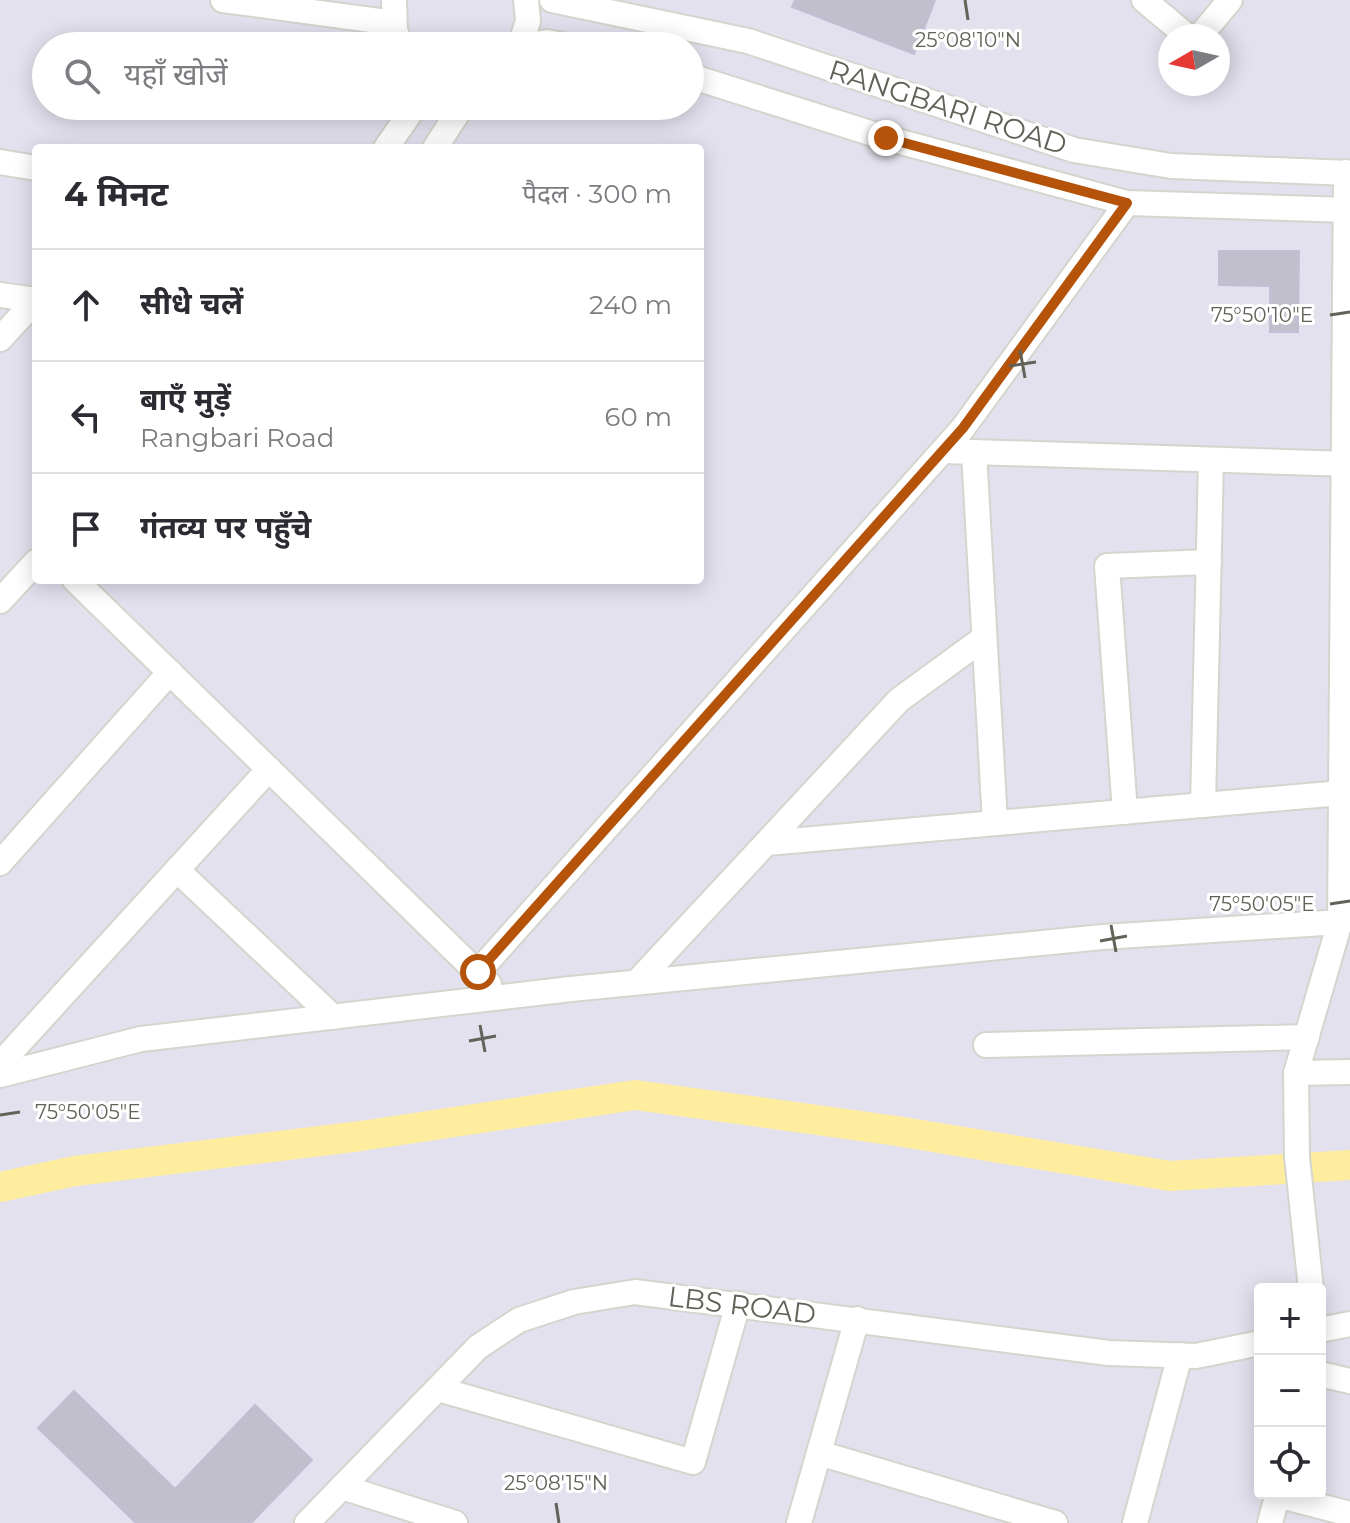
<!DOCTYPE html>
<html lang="hi">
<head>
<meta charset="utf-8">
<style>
	body { margin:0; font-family:Montserrat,"Noto Sans Devanagari",sans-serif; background:#f7f7f7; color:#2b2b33 }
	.controls { position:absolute; right:24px; bottom:24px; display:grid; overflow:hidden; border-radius:8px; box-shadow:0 4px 20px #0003 }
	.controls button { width:72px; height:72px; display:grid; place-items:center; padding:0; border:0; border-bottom:2px solid #e1e1e2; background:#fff; color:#2b2b33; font:40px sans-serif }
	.compass { position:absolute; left:1158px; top:24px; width:72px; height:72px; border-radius:50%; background:#fff; box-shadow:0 4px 20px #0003; rotate:261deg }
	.stop { position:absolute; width:24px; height:24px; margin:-18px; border:6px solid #b45309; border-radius:50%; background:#fff }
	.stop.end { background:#b45309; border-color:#fff; box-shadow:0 2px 8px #0008 }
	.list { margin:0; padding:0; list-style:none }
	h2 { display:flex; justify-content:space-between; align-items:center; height:104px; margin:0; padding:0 32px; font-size:34px }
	h2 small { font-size:26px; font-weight:400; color:#7c7c81 }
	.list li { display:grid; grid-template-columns:52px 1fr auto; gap:24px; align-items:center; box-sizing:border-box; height:112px; padding:0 32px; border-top:2px solid #e1e1e2 }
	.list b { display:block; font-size:30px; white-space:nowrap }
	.list p { margin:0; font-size:26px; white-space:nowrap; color:#7c7c81 }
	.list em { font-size:26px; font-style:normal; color:#7c7c81 }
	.icon { flex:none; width:44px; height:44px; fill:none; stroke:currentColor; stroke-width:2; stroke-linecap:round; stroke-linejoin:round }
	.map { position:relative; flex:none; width:1350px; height:1523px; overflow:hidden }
	.search { position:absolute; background:#fff; box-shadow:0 4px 20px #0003; left:32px; top:32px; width:672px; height:88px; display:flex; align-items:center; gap:20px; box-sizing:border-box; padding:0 28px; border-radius:44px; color:#7c7c81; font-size:30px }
	.panel { position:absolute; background:#fff; box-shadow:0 4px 20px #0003; left:32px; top:144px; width:672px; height:440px; border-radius:8px }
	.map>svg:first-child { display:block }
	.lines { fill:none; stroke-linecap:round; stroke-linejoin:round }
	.canal { stroke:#ffed9f; stroke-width:30 }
	.building { fill:#c0bfcb; stroke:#c0bfd3; stroke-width:2 }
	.minor-casing { stroke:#d4d5cd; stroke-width:28 }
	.minor { stroke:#fff; stroke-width:24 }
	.route { stroke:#b45309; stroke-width:10 }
	.ticks { fill:none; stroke:#636259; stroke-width:3 }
	.labels { text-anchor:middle; stroke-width:6; stroke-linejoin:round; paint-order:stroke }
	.street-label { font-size:28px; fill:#636259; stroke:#fff }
	.ticks-label { font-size:20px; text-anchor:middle; fill:#636259; stroke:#fff; stroke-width:6; stroke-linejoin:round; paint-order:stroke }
</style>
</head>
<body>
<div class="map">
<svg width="1350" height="1523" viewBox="0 0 1350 1523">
	<rect width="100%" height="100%" fill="#e3e1ee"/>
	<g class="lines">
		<!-- canal -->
		<path class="canal" d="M0,1187L75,1171L361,1136L635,1095L897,1131L1170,1176L1350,1165"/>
	</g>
	<!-- building -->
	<g class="building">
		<path d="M795,0H935L914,54L792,7Z"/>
		<path d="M1219,251H1299L1298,332H1270V286L1219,285Z"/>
		<path d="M74,1391L175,1489L255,1405L312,1460L251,1523H136L38,1428Z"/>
	</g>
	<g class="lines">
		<defs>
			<g id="minor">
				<path d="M223,0L394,23"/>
				<path d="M394,0L395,31L402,46"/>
				<path d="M552,0L748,41L1074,150L1171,166L1350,173"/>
				<path d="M1144,0L1187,36"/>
				<path d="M1200,36L1230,0"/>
				<path d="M520,46L528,21L526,0"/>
				<path d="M524,46L547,42L567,46"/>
				<path d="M690,76L886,138L1127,203L1350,210"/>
				<path d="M386,148L415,106"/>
				<path d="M435,148L462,106"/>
				<path d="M0,162L36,168"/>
				<path d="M0,295L36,300"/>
				<path d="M0,339L36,300"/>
				<path d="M943,451L1350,464"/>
				<path d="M974,452L995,823"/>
				<path d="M75,580L489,984"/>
				<path d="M0,601L36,562"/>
				<path d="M1203,805L1211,460"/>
				<path d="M1125,812L1107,566L1209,562"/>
				<path d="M767,843L1341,793"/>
				<path d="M0,863L170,672"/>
				<path d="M177,870L333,1017"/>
				<path d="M478,972L963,428L1127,203"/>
				<path d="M637,982L899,700L984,638"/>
				<path d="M986,1045L1307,1037"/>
				<path d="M0,1064L269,769"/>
				<path d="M1296,1073L1350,1072"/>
				<path d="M0,1075L141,1039L571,989L1103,937L1340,922"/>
				<path d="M1311,1289L1297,1157L1296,1073L1340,922L1346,172"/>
				<path d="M1320,1330L1350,1324"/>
				<path d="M1320,1374L1350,1381"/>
				<path d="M438,1389L693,1462L738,1304"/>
				<path d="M819,1453L1055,1523"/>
				<path d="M342,1487L455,1523"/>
				<path d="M1277,1495L1350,1514"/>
				<path d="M307,1523L478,1347L519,1320L574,1302L635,1292L1109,1353L1196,1356L1260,1343"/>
				<path d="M799,1523L857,1319"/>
				<path d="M1135,1523L1180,1355"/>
				<path d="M1270,1523L1278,1493"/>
			</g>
		</defs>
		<!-- minor casing -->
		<use href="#minor" class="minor-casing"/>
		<!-- minor -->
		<use href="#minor" class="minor"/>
	</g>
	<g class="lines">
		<!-- route -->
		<path class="route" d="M478,972L963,428L1127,203L886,138"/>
	</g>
	<!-- ticks -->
	<path class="ticks" d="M965,0L968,20M1330,315L1350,312M1020,350L1025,378M1009,366L1036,362M1330,904L1350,901M1111,925L1116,952M1100,941L1127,936M480,1025L485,1052M469,1041L496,1036M0,1115L20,1112M556,1503L559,1523"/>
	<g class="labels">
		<!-- street labels -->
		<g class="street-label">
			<text transform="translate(948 107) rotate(18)" y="10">RANGBARI ROAD</text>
			<text transform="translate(742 1305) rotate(7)" y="10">LBS ROAD</text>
		</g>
	</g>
	<g class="ticks-label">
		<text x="968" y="47">25°08'10"N</text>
		<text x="1262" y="322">75°50'10"E</text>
		<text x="1262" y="911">75°50'05"E</text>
		<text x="88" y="1119">75°50'05"E</text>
		<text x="556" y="1490">25°08'15"N</text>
	</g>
</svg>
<div class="controls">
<button>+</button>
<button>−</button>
<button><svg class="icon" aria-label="locate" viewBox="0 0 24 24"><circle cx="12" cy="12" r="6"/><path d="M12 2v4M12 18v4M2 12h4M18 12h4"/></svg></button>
</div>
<svg class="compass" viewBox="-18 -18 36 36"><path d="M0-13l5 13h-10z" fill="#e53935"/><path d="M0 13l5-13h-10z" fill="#7c7c81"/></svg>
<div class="stop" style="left:478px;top:972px"></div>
<div class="stop end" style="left:886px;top:138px"></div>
<div class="search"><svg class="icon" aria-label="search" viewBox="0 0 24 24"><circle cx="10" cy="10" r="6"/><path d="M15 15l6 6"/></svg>यहाँ खोजें</div>
<section class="panel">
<h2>4 मिनट<small>पैदल · 300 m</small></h2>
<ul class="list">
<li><svg class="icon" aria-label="ahead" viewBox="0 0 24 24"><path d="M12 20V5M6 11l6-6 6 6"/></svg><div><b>सीधे चलें</b></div><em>240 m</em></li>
<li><svg class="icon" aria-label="left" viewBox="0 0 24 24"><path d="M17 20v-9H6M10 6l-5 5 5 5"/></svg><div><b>बाएँ मुड़ें</b><p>Rangbari Road</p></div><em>60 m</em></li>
<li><svg class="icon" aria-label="arrive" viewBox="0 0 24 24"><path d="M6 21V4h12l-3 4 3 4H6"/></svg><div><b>गंतव्य पर पहुँचे</b></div></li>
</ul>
</section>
</div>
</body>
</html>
